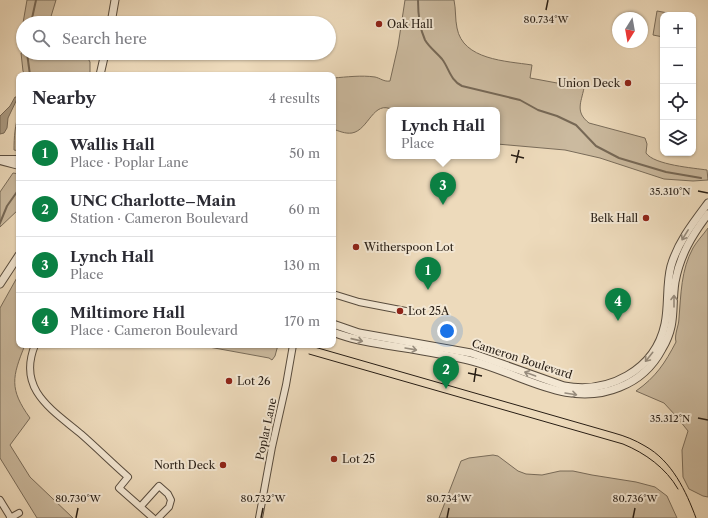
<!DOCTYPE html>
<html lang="en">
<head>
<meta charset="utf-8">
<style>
	body { margin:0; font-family:"Libre Caslon Text",serif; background:#f7f7f7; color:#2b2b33 }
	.controls { position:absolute; right:12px; top:12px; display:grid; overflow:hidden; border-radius:8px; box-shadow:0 1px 3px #0004 }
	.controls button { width:36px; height:36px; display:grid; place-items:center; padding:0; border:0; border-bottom:1px solid #e1e1e2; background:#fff; color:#2b2b33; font:20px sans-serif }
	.compass { position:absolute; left:612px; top:12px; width:36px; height:36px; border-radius:50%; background:#fff; box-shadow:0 1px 3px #0004; rotate:191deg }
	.you { position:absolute; left:447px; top:331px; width:14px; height:14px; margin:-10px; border:3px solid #fff; border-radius:50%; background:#1a73e8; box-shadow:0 0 0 6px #1a73e833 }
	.badge { display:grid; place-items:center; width:26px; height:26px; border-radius:50%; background:#0b8043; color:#fff; font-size:13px; font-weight:700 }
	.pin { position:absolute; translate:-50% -33px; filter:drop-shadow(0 1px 2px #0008) }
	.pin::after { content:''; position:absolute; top:21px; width:14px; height:12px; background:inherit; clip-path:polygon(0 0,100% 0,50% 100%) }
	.popup { position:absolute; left:386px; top:107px; width:114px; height:52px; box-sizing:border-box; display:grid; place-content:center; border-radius:8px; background:#fff; filter:drop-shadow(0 1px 3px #0005); font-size:13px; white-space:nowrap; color:#7c7c81 }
	.popup b { font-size:15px; color:#2b2b33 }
	.popup::after { content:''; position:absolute; left:50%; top:100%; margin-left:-8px; border:8px solid transparent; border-top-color:#fff }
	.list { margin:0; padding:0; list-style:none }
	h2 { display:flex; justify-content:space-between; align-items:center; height:52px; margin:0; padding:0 16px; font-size:17px }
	h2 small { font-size:13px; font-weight:400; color:#7c7c81 }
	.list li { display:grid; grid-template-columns:26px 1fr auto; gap:12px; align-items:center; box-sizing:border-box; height:56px; padding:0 16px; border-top:1px solid #e1e1e2 }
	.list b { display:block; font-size:15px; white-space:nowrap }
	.list p { margin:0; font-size:13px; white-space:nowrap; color:#7c7c81 }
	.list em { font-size:13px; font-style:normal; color:#7c7c81 }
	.icon { flex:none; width:22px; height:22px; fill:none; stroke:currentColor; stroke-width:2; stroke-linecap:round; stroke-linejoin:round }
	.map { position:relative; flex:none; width:708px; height:518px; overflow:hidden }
	.search { position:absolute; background:#fff; box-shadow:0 1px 3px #0004; left:16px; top:16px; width:320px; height:44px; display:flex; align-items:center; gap:10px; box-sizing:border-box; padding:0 14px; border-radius:22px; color:#7c7c81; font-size:15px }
	.panel { position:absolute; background:#fff; box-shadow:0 1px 3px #0004; left:16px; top:72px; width:320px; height:276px; border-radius:8px }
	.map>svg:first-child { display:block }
	.green { fill:#cbba9f; stroke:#796c5a }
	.water { fill:#aa9a82; stroke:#766856 }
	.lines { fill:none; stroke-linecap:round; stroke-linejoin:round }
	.stream { stroke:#766856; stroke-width:2 }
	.minor-casing { stroke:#584c3e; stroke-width:8 }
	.tertiary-casing { stroke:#584c3e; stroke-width:9 }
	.minor { stroke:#f3e7d3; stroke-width:6 }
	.tertiary { stroke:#f3e7d3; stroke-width:7 }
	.tram { stroke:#271d14; stroke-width:1 }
	.oneway { stroke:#978c7d }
	.ticks { fill:none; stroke:#271d14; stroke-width:1.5 }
	.poi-dot { fill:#8f2418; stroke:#f3e7d3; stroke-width:1.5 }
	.labels { text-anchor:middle; stroke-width:4; stroke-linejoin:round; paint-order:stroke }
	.poi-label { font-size:11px; fill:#271d14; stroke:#f3e7d3; text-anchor:start }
	.street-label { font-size:11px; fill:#271d14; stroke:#f3e7d3 }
	.ticks-label { font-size:10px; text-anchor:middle; fill:#271d14; stroke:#f3e7d3; stroke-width:4; stroke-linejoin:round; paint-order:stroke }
</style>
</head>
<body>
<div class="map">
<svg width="708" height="518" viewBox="0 0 708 518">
	<rect width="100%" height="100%" fill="#eddabb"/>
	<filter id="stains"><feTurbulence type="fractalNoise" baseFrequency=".005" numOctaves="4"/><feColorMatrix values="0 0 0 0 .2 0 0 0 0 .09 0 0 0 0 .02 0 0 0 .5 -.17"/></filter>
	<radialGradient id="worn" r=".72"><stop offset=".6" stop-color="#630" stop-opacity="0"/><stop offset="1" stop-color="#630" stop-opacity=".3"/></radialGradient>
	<!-- green -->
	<g class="green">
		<path d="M27,0H56L49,23H23Z"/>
		<path d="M405,0H454C456,9 455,19 457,28C463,60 506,61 532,65L530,78L584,88C581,103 575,112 589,123L645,138L647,144L646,153C654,165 694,168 707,170L708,180L693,181L664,179L600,158L565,150L497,144V110H393C373,99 369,130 352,133C345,134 339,131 333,129V78C347,77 361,75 375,77C380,78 384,82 390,81L398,46Z"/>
		<path d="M657,11L679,15H663V37L653,35Z"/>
		<path d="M23,52V53H61L86,55L90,62V75H25L23,71L21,53Z"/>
		<path d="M19,113V151L14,150C14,137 15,125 19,113Z"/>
		<path d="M13,173L19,174V209L0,227V192Z"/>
		<path d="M708,228V497L703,496L689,489L683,477L682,450L688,431L676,416L664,403L636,391C656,377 665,363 676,342C674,334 679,326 679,318C681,294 681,270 693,248C697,241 703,235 708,228Z"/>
		<path d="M19,274V345H25C12,377 9,389 30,418L10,445L30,477L73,518H37L0,458V308Z"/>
		<path d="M198,345H278L275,356L272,360L269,358Z"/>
		<path d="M493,455L498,456L518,471L526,474L542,475L560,471H573L592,475L636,482L655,487L667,496L677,518H439L461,461L469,458Z"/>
	</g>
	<!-- water -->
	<path class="water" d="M15,97H18L8,118L7,128L4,133L0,134V116L10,106Z"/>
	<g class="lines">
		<!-- stream -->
		<g class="stream">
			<path d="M418,0C418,14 419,27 425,40C429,47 436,52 442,59C449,68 450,80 462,86L520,100L538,110L557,116L576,125L596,146L619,158L666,172L701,178"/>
			<path d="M31,23L36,0"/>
			<path d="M27,53L30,75"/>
			<path d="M0,223L7,206L19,189"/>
		</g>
		<defs>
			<g id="minor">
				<path d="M0,159H19"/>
				<path d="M0,161L19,166"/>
				<path d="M333,294L359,302L411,312"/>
				<path d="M35,345C17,389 51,409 81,434C97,448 112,463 128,477L119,488L153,518"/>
				<path d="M0,500L11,518"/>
				<path d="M141,506L159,486L168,494L171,500L169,507L158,518"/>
				<path d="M10,518L19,513"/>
				<path d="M259,518L272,447L286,385L293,345"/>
			</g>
			<g id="tertiary">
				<path d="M111,23L115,0"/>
				<path d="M100,75L105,53"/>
				<path d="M0,284L19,255"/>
				<path d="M333,324L359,333L471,353L564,386C608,394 655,371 665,324C669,305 666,285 671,266C678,242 693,223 708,203"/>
				<path d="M333,332C350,339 368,342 386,345C412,349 438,353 464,359C517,370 565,410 620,387C638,380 653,366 662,349C677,324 671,308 675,282C680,255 692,235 708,214"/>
			</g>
		</defs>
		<!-- minor casing -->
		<use href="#minor" class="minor-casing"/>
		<!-- tertiary casing -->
		<use href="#tertiary" class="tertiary-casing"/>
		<!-- minor -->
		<use href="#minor" class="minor"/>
		<!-- tertiary -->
		<use href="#tertiary" class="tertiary"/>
		<!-- tram -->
		<g class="tram">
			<path d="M311,346L614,433C625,436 635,440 645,446C672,461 686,491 696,518"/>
			<path d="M309,354L623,444C645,453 666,468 678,489"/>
		</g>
	</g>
	<!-- one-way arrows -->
	<defs><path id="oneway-shaft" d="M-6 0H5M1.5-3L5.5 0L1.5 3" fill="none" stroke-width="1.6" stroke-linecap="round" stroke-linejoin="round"/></defs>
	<g class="oneway">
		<use href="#oneway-shaft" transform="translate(685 235) rotate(122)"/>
		<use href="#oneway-shaft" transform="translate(674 301) rotate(-90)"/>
		<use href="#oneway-shaft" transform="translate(357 340) rotate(13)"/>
		<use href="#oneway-shaft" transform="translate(411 349) rotate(10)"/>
		<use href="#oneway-shaft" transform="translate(649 357) rotate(129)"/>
		<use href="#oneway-shaft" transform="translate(530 374) rotate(-160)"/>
		<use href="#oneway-shaft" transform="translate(571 394) rotate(9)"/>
	</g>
	<!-- ticks -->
	<path class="ticks" d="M546,10L548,0M511,155L524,158M516,163L519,150M698,191L708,193M468,373L482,376M474,382L476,368M698,418L708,420M76,518L78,508M261,518L263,508M447,518L449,508M633,518L635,508"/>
	<!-- markers -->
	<g class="poi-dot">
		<circle cx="379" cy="24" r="4"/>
		<circle cx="628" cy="83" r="4"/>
		<circle cx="646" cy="218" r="4"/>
		<circle cx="356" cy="247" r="4"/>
		<circle cx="400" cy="311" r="4"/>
		<circle cx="229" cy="381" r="4"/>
		<circle cx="334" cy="459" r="4"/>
		<circle cx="223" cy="465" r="4"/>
	</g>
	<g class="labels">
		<!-- poi labels -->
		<g class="poi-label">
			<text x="387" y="28">Oak Hall</text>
			<text x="620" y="87" text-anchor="end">Union Deck</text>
			<text x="638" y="222" text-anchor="end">Belk Hall</text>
			<text x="364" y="251">Witherspoon Lot</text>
			<text x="408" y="315">Lot 25A</text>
			<text x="237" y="385">Lot 26</text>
			<text x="342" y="463">Lot 25</text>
			<text x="215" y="469" text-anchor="end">North Deck</text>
		</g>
		<!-- street labels -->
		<g class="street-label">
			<text transform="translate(522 359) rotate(18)" y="4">Cameron Boulevard</text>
			<text transform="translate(266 429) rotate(-78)" y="4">Poplar Lane</text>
		</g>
	</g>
	<g class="ticks-label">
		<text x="546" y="23">80.734°W</text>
		<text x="670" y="195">35.310°N</text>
		<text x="670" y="422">35.312°N</text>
		<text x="78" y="502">80.730°W</text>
		<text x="263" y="502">80.732°W</text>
		<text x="449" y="502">80.734°W</text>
		<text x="635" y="502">80.736°W</text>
	</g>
	<rect width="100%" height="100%" filter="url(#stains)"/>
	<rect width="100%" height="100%" fill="url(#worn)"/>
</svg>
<div class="controls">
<button>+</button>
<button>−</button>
<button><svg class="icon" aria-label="locate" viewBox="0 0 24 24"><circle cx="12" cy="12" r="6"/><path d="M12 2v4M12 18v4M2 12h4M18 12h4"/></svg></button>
<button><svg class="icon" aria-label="layers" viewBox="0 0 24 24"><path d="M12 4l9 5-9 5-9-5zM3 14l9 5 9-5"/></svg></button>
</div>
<svg class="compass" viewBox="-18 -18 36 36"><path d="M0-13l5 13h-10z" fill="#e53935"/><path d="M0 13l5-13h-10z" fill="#7c7c81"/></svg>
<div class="you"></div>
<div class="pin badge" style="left:428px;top:290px">1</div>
<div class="pin badge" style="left:446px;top:389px">2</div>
<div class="pin badge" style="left:443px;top:205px">3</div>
<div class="popup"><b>Lynch Hall</b>Place</div>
<div class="pin badge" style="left:618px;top:321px">4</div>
<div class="search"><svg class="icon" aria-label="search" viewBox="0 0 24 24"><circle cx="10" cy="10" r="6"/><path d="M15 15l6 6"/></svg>Search here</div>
<section class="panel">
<h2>Nearby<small>4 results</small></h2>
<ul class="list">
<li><span class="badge">1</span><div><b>Wallis Hall</b><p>Place · Poplar Lane</p></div><em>50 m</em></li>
<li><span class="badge">2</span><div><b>UNC Charlotte–Main</b><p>Station · Cameron Boulevard</p></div><em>60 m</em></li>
<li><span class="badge">3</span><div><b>Lynch Hall</b><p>Place</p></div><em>130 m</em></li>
<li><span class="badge">4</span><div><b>Miltimore Hall</b><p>Place · Cameron Boulevard</p></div><em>170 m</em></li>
</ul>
</section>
</div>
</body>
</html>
